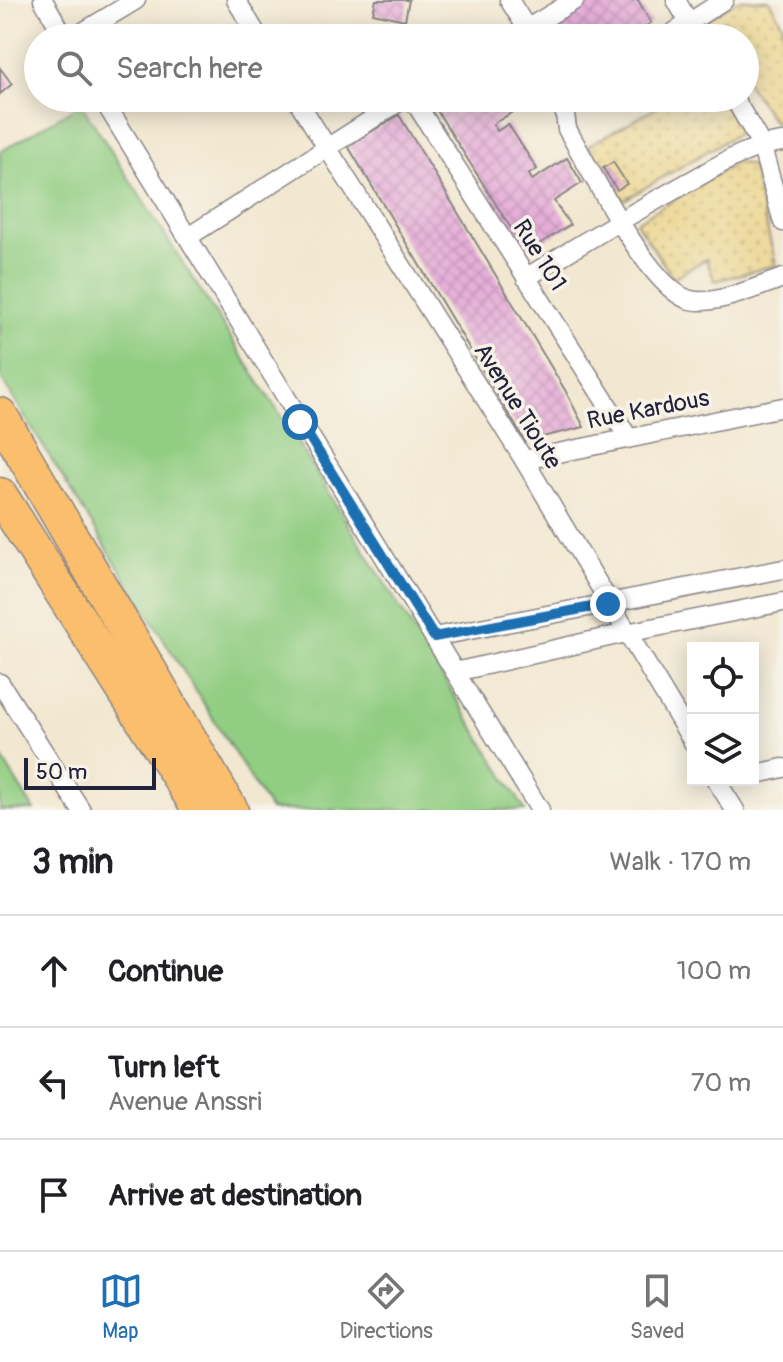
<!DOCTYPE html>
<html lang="en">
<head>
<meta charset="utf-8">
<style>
	body { margin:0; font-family:Pangolin,sans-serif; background:#f2f2f2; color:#202124 }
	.controls { position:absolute; right:24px; bottom:24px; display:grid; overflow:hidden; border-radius:0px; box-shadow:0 4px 20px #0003 }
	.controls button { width:72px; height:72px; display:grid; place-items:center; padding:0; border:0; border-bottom:2px solid #e0e0e0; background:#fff; color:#202124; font:40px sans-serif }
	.scale { position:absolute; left:24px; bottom:20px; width:132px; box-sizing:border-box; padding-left:8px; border:4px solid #22223b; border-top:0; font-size:22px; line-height:28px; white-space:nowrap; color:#22223b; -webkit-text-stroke:6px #f7f3e8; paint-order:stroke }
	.stop { position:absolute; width:24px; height:24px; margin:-18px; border:6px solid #1f6fb2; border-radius:50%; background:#fff }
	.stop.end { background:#1f6fb2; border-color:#fff; box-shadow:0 2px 8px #0008 }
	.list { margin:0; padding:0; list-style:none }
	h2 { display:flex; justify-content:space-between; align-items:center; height:104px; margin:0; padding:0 32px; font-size:34px }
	h2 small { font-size:26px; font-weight:400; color:#757577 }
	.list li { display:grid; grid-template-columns:52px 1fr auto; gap:24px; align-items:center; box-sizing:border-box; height:112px; padding:0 32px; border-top:2px solid #e0e0e0 }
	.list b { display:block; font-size:30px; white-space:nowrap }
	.list p { margin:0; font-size:26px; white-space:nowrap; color:#757577 }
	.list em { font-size:26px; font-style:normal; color:#757577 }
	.icon { flex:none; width:44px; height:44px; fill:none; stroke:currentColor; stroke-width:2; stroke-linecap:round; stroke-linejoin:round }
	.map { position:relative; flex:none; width:783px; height:810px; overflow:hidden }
	.search { position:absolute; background:#fff; box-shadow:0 4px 20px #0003; left:24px; right:24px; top:24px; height:88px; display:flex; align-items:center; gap:20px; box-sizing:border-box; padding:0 28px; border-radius:44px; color:#757577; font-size:30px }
	.sheet { height:440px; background:#fff }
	nav { display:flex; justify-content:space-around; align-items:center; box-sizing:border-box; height:112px; border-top:2px solid #e0e0e0; background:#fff; font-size:22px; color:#757577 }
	nav a { display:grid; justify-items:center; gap:4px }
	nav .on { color:#1f6fb2 }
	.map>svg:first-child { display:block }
	.sand { fill:url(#sand-dots); stroke:#887e6c; stroke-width:2 }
	.park { fill:#91cd82; stroke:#5a785e; stroke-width:2 }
	.building { fill:url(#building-cross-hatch) }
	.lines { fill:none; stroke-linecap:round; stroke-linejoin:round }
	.street-casing { stroke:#8a8586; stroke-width:21 }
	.highway-casing { stroke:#8a8586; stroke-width:37 }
	.street { stroke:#fff; stroke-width:18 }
	.highway { stroke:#fabe6d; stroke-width:34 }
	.route { stroke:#1f6fb2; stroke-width:10 }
	.labels { text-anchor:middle; stroke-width:7; stroke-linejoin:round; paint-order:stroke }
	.street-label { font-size:24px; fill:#22223b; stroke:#f7f3e8 }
</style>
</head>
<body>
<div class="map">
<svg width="783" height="810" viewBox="0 0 783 810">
	<defs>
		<pattern id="sand-dots" width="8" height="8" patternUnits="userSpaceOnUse" patternTransform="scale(2)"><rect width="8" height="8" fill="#eeda9e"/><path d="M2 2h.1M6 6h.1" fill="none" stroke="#ccbb89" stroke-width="1.8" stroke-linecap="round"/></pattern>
		<pattern id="building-cross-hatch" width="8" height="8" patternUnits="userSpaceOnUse" patternTransform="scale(2)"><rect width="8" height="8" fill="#e6afd9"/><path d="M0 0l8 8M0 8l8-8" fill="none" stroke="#c596bb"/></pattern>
	</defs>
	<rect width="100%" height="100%" fill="#f7f3e8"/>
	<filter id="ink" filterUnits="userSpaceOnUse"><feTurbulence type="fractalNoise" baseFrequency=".0125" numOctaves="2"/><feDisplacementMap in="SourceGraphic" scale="16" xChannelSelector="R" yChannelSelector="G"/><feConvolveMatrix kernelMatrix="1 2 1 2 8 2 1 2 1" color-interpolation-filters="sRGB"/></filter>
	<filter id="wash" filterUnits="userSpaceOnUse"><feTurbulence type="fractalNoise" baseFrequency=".006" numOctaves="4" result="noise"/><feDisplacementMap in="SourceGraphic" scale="32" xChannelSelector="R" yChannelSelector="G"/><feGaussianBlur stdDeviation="1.8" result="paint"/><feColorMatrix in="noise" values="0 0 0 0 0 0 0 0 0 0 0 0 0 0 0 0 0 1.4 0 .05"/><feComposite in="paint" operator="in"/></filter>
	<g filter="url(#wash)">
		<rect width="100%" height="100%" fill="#f2e8d1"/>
		<!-- sand -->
		<g class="sand">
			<path d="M738,0H769L783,25V123L773,121L745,80V38H717L706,20Z"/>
			<path d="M652,98H720L740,132L624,200L588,146L657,107Z"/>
			<path d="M738,162L752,166L776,265L715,281L706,259L673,278L636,222Z"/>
		</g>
		<!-- park -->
		<g class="park">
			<path d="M81,104L293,435L525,810H270L0,377V152Z"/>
			<path d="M0,755L34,810H0Z"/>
		</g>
		<g id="blocks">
			<!-- building -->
			<g class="building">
				<path d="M376,0H409L405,20L373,13Z"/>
				<path d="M585,0H638L651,23L626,38H536L532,31Z"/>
				<path d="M0,68L12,84L0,94Z"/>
				<path d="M429,98H520L524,105L493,124L497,131L508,124L537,169L529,174L532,180L567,158L582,183L554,201L570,225L526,252Z"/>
				<path d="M399,115L565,390L584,427L525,441L348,146Z"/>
				<path d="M613,162L627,184L617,190L603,168Z"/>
			</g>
		</g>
	</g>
	<g filter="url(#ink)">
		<use href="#blocks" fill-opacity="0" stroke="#8a8586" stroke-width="2"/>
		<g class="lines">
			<defs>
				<g id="street">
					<path d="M43,0L65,38"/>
					<path d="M236,0L259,38"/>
					<path d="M509,0L533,38"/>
					<path d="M676,0L698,38"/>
					<path d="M73,38L136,0"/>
					<path d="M511,38L575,0"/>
					<path d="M665,38L724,0"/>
					<path d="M102,98L540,810"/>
					<path d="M296,98L524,460L693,742"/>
					<path d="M412,98L628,437"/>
					<path d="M569,98L565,114L567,129C590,169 647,284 687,299C711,308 759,286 783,278"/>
					<path d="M734,98L761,144L783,222"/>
					<path d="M188,237L405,98"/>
					<path d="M526,278C579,245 632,213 687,183C718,166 747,146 783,142"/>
					<path d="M524,460L783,407"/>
					<path d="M434,637L783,569"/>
					<path d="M455,672L626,633L783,602"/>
					<path d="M0,683L81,810"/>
					<path d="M753,775L783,768"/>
					<path d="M716,780L735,810"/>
				</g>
				<g id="highway">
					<path d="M0,415L231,810"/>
					<path d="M0,495L200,810"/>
				</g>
			</defs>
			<!-- street casing -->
			<use href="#street" class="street-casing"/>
			<!-- highway casing -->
			<use href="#highway" class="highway-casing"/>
			<!-- street -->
			<use href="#street" class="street"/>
			<!-- highway -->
			<use href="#highway" class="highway"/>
		</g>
	</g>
	<g class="lines" filter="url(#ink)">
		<!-- route -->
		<path class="route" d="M300,422L434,637L608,604"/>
	</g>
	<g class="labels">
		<!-- street labels -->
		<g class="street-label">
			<text transform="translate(540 255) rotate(58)" y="8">Rue 101</text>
			<text transform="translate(518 406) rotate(58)" y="8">Avenue Tioute</text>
			<text transform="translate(648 409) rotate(-11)" y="8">Rue Kardous</text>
		</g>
	</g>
</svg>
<div class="controls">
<button><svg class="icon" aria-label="locate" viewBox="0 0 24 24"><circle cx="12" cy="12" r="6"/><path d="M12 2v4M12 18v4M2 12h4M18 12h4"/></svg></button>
<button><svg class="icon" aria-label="layers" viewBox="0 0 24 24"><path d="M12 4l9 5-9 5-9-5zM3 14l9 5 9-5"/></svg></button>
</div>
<div class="scale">50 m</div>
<div class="stop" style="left:300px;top:422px"></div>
<div class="stop end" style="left:608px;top:604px"></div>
<div class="search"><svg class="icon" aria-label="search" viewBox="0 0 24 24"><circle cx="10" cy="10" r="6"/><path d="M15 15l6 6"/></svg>Search here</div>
</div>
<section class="sheet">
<h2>3 min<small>Walk · 170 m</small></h2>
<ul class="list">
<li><svg class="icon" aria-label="ahead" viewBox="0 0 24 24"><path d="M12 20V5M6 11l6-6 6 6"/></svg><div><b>Continue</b></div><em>100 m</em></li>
<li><svg class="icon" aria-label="left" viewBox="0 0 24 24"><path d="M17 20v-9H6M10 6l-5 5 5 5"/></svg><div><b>Turn left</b><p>Avenue Anssri</p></div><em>70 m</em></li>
<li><svg class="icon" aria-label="arrive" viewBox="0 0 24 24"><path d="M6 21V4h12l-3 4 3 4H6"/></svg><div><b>Arrive at destination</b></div></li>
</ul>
</section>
<nav>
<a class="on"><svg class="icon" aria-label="map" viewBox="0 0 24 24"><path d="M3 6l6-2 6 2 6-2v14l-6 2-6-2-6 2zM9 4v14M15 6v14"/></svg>Map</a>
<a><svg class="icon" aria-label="directions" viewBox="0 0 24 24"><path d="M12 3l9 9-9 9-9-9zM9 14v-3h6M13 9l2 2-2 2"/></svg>Directions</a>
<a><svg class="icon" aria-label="saved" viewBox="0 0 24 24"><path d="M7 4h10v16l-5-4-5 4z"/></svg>Saved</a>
</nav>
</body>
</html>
